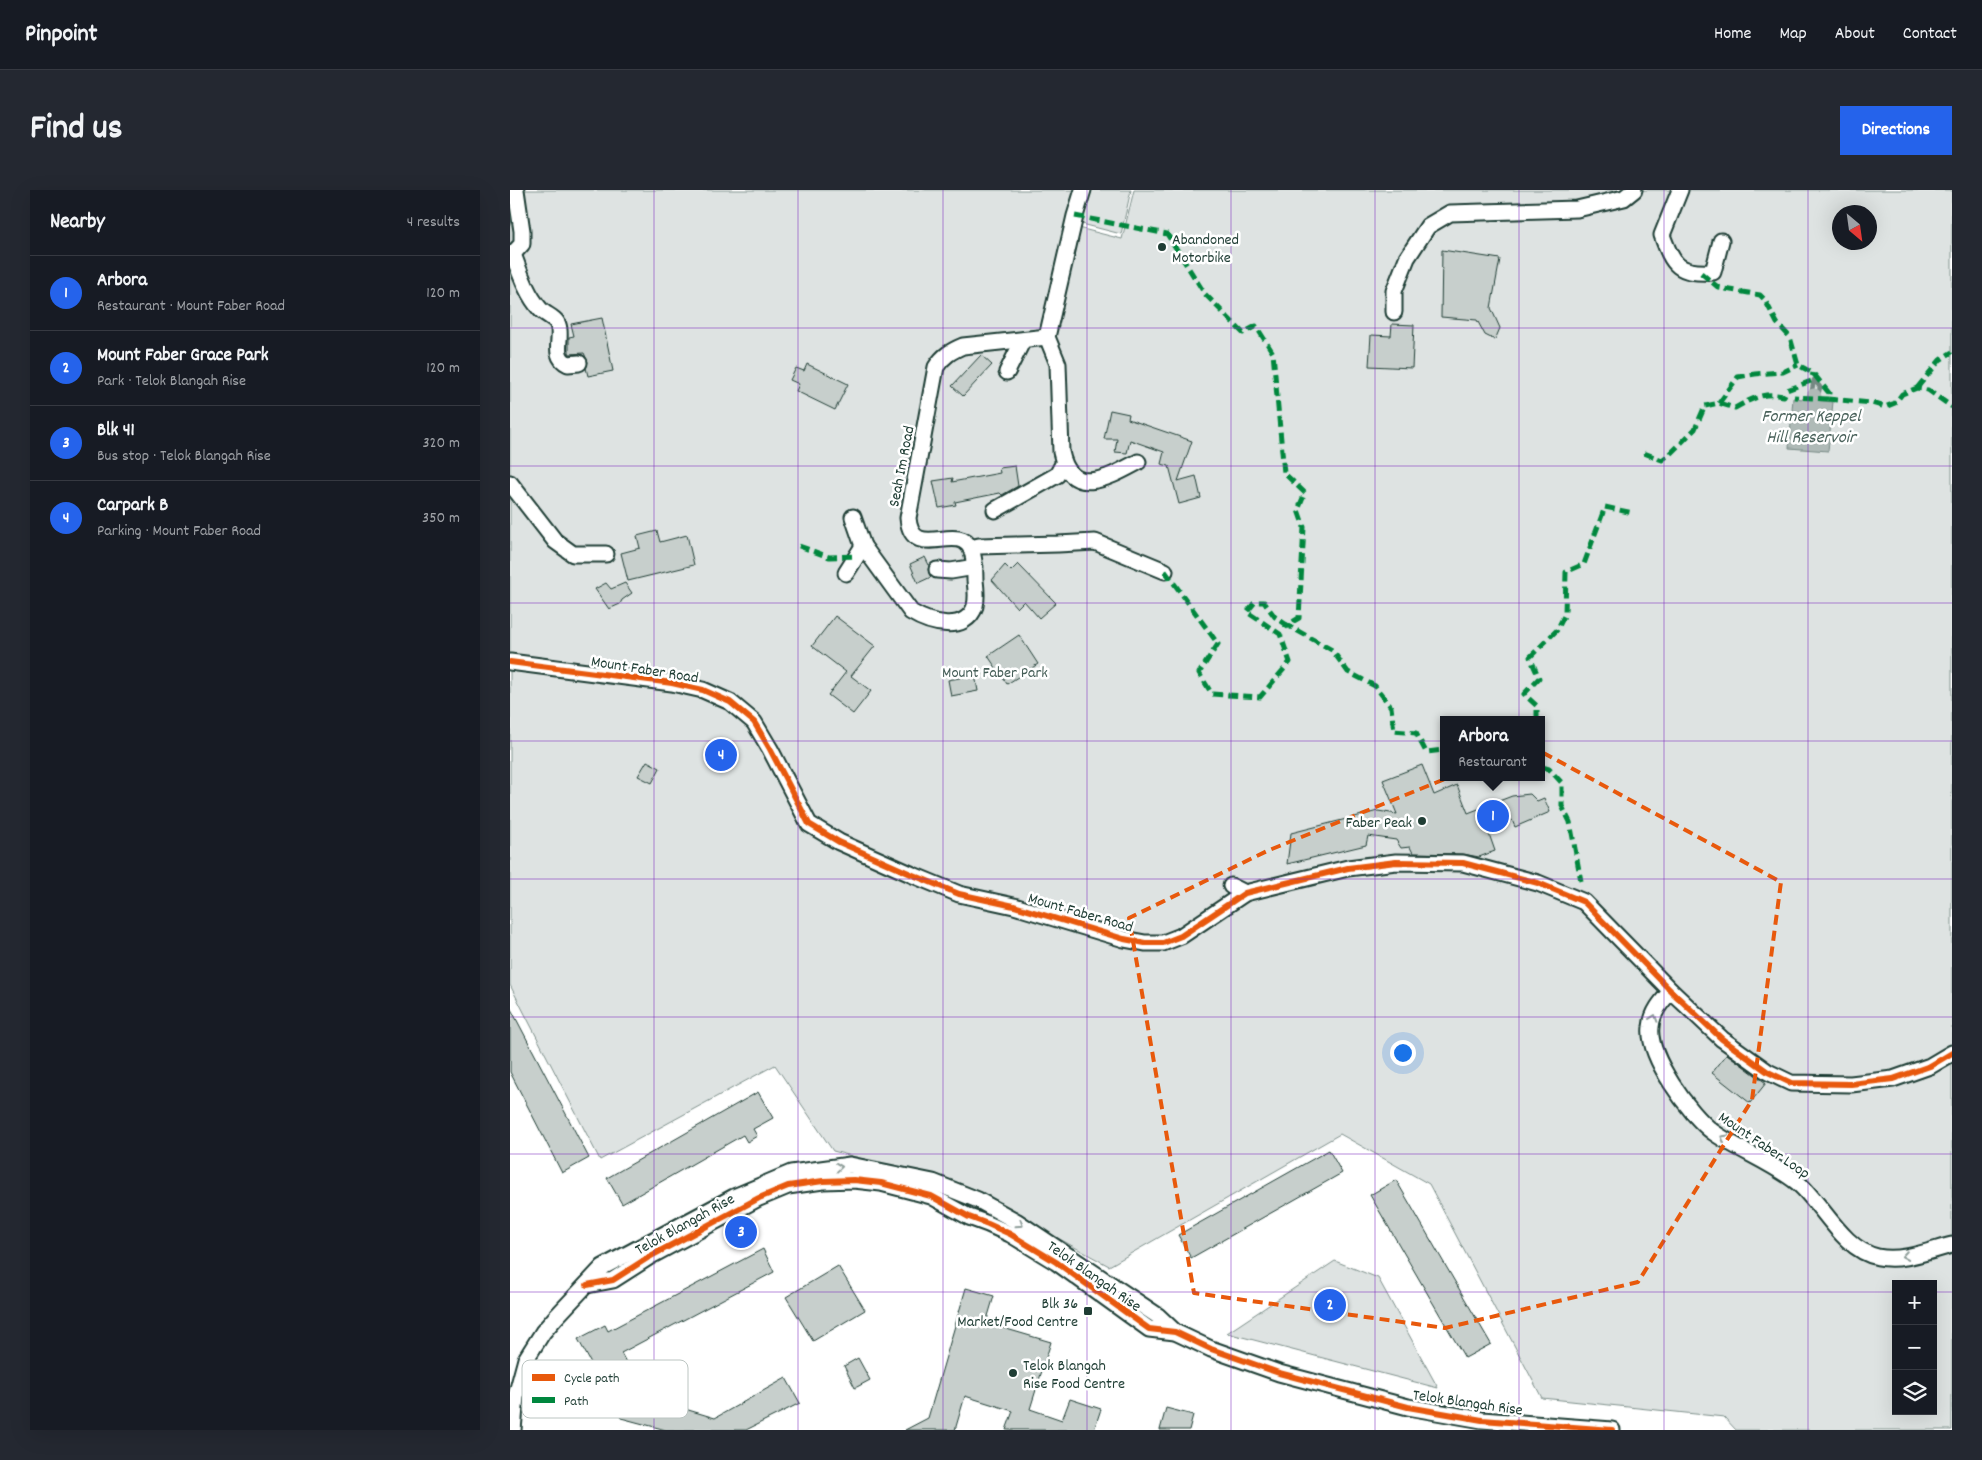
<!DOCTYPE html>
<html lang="en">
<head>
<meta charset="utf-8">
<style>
	body { margin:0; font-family:Dekko,sans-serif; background:#242831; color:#f1f3f6 }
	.controls { position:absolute; right:15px; bottom:15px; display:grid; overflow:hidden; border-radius:0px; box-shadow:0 5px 20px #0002 }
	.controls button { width:45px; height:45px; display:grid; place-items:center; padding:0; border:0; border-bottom:1px solid #363941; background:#171b24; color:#f1f3f6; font:25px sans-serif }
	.compass { position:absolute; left:1322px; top:15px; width:45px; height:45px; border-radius:50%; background:#171b24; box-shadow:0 5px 20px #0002; rotate:151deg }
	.you { position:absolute; left:892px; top:862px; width:18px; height:18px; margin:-12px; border:4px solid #fff; border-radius:50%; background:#1a73e8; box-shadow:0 0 0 8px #1a73e833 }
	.badge { display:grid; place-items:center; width:32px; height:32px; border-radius:50%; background:#2563eb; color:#fff; font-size:16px; font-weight:700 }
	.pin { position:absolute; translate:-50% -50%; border:2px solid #fff; box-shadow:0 1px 5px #0006 }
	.popup { position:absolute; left:930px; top:526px; width:105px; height:65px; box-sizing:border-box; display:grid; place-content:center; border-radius:0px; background:#171b24; filter:drop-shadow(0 1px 4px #0005); font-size:16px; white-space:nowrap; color:#9ea1a6 }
	.popup b { font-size:19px; color:#f1f3f6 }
	.popup::after { content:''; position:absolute; left:50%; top:100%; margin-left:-10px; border:10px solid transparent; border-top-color:#171b24 }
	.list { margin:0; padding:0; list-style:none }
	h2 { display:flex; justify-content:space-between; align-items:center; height:65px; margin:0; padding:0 20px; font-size:21px }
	h2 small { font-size:16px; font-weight:400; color:#9ea1a6 }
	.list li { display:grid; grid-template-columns:32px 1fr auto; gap:15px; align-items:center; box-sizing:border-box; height:75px; padding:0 20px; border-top:1px solid #363941 }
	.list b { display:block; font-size:19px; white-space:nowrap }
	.list p { margin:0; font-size:16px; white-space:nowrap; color:#9ea1a6 }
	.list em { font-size:16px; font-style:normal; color:#9ea1a6 }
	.icon { flex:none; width:28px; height:28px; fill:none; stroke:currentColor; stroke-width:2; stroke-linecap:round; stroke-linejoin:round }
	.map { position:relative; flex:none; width:1442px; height:1240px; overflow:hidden; border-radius:0px }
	header { display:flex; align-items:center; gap:30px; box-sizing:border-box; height:70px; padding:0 25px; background:#171b24; border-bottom:1px solid #363941 }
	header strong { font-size:24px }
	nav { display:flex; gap:28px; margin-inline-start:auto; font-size:18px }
	.intro { display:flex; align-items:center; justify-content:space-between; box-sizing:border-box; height:120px; padding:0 30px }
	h1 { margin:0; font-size:35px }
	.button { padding:12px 22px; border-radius:0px; background:#2563eb; color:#fff; font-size:18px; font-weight:700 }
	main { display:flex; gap:30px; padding:0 30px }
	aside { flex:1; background:#171b24; border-radius:0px; box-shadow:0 5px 20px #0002 }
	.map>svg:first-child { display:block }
	.green { fill:#dee3e2; stroke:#7e908b; fill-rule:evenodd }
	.water { fill:#afbab7; stroke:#758883 }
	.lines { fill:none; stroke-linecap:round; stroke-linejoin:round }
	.stream { stroke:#758883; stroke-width:4.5 }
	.canal { stroke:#afbab7; stroke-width:15 }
	.building { fill:#c7cfcc; stroke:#1f3d34 }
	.minor-casing { stroke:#1f3d34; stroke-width:19 }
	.minor { stroke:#fff; stroke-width:15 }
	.quiet { stroke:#00873e; stroke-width:5; stroke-dasharray:10 5; stroke-linecap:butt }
	.cycleway-casing { stroke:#fff; stroke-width:9 }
	.cycleway { stroke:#e8590c; stroke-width:6 }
	.oneway { stroke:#8f9e9a }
	.marked { fill:none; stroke:#e8590c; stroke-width:4; stroke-dasharray:10 6; stroke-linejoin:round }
	.grid { fill:none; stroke:#7b2cbf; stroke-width:1; stroke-opacity:0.55 }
	.poi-dot { fill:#1f3d34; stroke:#fff; stroke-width:2 }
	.labels { text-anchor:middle; stroke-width:5; stroke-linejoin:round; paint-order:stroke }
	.poi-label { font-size:16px; fill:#1f3d34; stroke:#fff; text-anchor:start }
	.street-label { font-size:16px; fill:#1f3d34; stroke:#fff }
	.park-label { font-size:16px; fill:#455e57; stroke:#fff }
	.water-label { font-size:18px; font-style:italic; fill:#4a625b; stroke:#fff }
	.key { fill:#fff; stroke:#bcc5c2; stroke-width:1 }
	.key-label { font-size:14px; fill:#1f3d34 }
</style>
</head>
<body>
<header>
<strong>Pinpoint</strong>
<nav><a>Home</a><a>Map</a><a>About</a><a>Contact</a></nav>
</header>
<div class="intro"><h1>Find us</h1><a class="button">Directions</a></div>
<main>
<aside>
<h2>Nearby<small>4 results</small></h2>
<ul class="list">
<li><span class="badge">1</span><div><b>Arbora</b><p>Restaurant · Mount Faber Road</p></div><em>120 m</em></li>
<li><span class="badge">2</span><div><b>Mount Faber Grace Park</b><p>Park · Telok Blangah Rise</p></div><em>120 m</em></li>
<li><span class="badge">3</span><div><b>Blk 41</b><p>Bus stop · Telok Blangah Rise</p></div><em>320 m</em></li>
<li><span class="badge">4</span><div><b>Carpark B</b><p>Parking · Mount Faber Road</p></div><em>350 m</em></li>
</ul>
</aside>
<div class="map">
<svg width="1442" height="1240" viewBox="0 0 1442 1240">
	<rect width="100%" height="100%" fill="#fff"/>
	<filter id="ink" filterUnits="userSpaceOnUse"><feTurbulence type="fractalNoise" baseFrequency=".02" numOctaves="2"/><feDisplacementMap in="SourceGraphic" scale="10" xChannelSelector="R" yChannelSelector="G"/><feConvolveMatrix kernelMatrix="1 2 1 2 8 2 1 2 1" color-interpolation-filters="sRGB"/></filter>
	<g filter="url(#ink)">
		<!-- green -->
		<g class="green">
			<path d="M0,0H565L557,35L612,49L624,0H1442V1240H1226L1214,1227L1032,1208L919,994L830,944L599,1076L451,995L323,961L265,875L90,970L0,795ZM1330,22H1360V52H1330ZM934,530H1032V587H934ZM1386,1094H1423V1221H1386Z"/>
			<path d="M581,0H621L611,44L572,34Z"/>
			<path d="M825,1071L868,1088L928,1198L717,1143Z"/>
		</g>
		<!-- water -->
		<path class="water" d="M1283,208L1323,212L1318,261L1279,258Z"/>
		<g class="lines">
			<!-- stream -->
			<path class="stream" d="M1304,190L1310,197L1308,206L1301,205Z"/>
			<!-- canal -->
			<path class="canal" d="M1304,207V206"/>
		</g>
		<!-- building -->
		<g class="building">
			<path d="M932,60L990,69L981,118L990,138L985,150L975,145L967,130L931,127Z"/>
			<path d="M92,128L103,181L78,186L76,178L78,172L74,163L60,164L59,162V147L64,146L61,134Z"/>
			<path d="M882,134L904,135L902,178L859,176L861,145L881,146Z"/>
			<path d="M471,165L482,175L453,206L442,196Z"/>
			<path d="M297,174L338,194L325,220L286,201L289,194L280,190L286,178L294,181Z"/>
			<path d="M600,220L619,224L618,229L682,251L668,291L686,286L691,308L669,314L659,276L651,274L654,262L620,250L617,263L605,262L607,249H594Z"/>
			<path d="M505,276L508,296L492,305L490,303L445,312L446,315L429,318L423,291L443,288L442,292L490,283L489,278Z"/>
			<path d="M147,341L150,352L177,345L184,375L118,391L111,363L130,358L127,346Z"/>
			<path d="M415,367L419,375L418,380L421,387L408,393L400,374Z"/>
			<path d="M508,374L546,413L529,428L514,411L507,418L482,390L495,375L501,381Z"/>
			<path d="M96,393L101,399L115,393L122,403L112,410L110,414L99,419L85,399Z"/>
			<path d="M325,426L365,456L341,486L361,501L343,524L318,505L336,482L302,456Z"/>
			<path d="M509,445L528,474L497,494L478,466Z"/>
			<path d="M465,485L468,501L441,506L438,490Z"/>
			<path d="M137,571L150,578L142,593L128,586Z"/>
			<path d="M912,575L924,605L947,595L958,623L1002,606L1020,604L1027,611L1034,608L1040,622L1005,637L1002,630L978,641L985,661L969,667L953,664L903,663L900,657L891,658L886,650L858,646L856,655L777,674L781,643L868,621L887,624L873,590Z"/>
			<path d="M0,817L79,968L52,983L0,882Z"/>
			<path d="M1217,864L1256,893L1240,913L1202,883Z"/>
			<path d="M248,902L263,928L243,939L247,946L237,952L233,945L112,1014L97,988Z"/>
			<path d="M819,960L832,983L681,1068L668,1045Z"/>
			<path d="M886,990L981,1154L955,1168L860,1005Z"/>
			<path d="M253,1059L264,1082L111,1163L135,1207L205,1228L276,1188L290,1213L236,1240H156L111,1228L68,1149L95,1135L98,1141Z"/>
			<path d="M328,1076L355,1120L303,1151L276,1107Z"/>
			<path d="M456,1098L484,1106L476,1133L541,1152L520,1219L552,1230L560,1209L591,1219L584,1240H496L503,1221L455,1206L445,1240H395L418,1228Z"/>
			<path d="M348,1168L360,1190L345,1198L334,1176Z"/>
			<path d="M656,1218L683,1225L679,1240H650Z"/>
		</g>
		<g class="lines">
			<defs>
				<g id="minor">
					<path d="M573,0L565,26L537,147L548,174L551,262C561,310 600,287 628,272"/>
					<path d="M1170,0L1152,45C1163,76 1168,84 1203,82L1211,51"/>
					<path d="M3,64C10,83 17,105 31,120C36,125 46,128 48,135C53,148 41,166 58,174L69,173"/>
					<path d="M0,67L12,54V41L6,0"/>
					<path d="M884,122V101L897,68L918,36L940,23L1067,19L1114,8L1124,0"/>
					<path d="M497,182L513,150"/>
					<path d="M0,293L45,351L63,364H96"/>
					<path d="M485,320L547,285L553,274"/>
					<path d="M343,327L353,356L401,422C419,433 456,444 465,416C467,408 466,398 465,390C465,380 465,368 461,359C448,331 402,373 398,328L426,177C433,166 441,161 453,156L537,147"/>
					<path d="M461,358L469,356L548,354L585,352L655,381"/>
					<path d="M427,380L441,381L465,377"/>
					<path d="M336,383L353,356"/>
					<path d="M0,472L162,493L193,500L220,512L244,532L260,559L299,634L329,652L403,685L449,704L504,716L614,749L635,753H653L671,746L735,703L838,678L886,672L953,673L1028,693L1074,712L1161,801L1212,849L1258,882L1281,893L1341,894L1383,889L1420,876L1442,863"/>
					<path d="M721,696L735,703"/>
					<path d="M1161,801C1152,811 1142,822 1141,837C1137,866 1180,925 1203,942C1230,961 1262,972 1288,993C1313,1015 1333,1060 1368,1067C1392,1072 1418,1061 1442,1055"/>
					<path d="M77,1095L103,1090L139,1067L249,1008L278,996L313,991L344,990L371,993L421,1006L459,1027L478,1034L500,1044L546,1072L639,1139L665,1142L701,1159L769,1183L898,1217L972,1230L1102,1240"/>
					<path d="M3,1240L6,1206L16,1169L33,1142L46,1127L93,1077L224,1007L281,983L340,975L423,992L468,1010L506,1031L648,1126L665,1142"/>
				</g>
			</defs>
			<!-- minor casing -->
			<use href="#minor" class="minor-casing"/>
			<!-- minor -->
			<use href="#minor" class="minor"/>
			<!-- quiet -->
			<g class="quiet">
				<path d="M565,26L657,44L695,104L733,143L746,136L763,163L774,283L795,303L788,320L794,337L789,428L777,435L765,427L754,412H745L737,422L770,444L780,472L750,507L702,504L689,483L708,454L655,381"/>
				<path d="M1191,83L1209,98L1250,105L1255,110L1267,133L1280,147L1288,175L1303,183L1319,203L1318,209L1284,207"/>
				<path d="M1407,198L1430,170L1442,162"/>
				<path d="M1318,209L1362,213L1375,217L1385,213L1392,204L1407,198L1418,200L1442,217"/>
				<path d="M1209,213L1228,187L1245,184L1273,182L1288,175"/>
				<path d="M1134,263L1152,270L1160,264L1185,239L1195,216L1209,213L1225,218C1243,208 1253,202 1274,206L1277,200L1301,191L1303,183"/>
				<path d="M289,356L319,367L347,366"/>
				<path d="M775,438L777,435L822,460L838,482L865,496L881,517L884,541L906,543L916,562L934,560"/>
				<path d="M1027,530V516L1014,504L1029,488L1020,467L1047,440L1055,424L1056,382L1074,374L1095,317L1123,323"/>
				<path d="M1032,577L1039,579L1052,593V616L1060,632L1071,691"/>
			</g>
			<defs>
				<g id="cycleway">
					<path d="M0,472L162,493L193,500L220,512L244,532L260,559L299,634L329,652L403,685L449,704L504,716L614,749L635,753H653L671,746L735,703L838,678L886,672L953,673L1028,693L1074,712L1161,801L1212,849L1258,882L1281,893L1341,894L1383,889L1420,876L1442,863"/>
					<path d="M77,1095L103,1090L139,1067L249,1008L278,996L313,991L344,990L371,993L421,1006L459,1027L478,1034L500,1044L546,1072L639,1139L665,1142L701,1159L769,1183L898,1217L972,1230L1102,1240"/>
				</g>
			</defs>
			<!-- cycleway casing -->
			<use href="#cycleway" class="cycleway-casing"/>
			<!-- cycleway -->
			<use href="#cycleway" class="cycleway"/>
		</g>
		<!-- one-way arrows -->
		<defs><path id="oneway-chevron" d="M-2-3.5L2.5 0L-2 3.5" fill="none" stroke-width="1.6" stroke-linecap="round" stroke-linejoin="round" transform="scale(1.25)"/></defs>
		<g class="oneway">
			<use href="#oneway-chevron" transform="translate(1144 828) rotate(-71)"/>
			<use href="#oneway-chevron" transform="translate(1214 948) rotate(-150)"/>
			<use href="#oneway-chevron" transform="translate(329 977) rotate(-7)"/>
			<use href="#oneway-chevron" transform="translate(510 1034) rotate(33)"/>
			<use href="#oneway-chevron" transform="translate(1395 1066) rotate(171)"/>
		</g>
	</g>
	<!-- marked area -->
	<path class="marked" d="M1019,555L1271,692L1242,910L1128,1092L935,1138L684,1103L619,728L757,661Z"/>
	<!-- grid -->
	<path class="grid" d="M144,0V1240M288,0V1240M433,0V1240M577,0V1240M721,0V1240M865,0V1240M1009,0V1240M1154,0V1240M1298,0V1240M0,138H1442M0,276H1442M0,413H1442M0,551H1442M0,689H1442M0,827H1442M0,964H1442M0,1102H1386M1423,1102H1442"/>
	<!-- markers -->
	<g class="poi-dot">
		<circle cx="652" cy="57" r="5"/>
		<circle cx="912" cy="631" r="5"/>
		<rect x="573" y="1116" width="10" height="10" rx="2.5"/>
		<circle cx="503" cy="1183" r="5"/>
	</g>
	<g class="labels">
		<!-- poi labels -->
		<g class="poi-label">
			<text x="662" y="54">Abandoned<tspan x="662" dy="18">Motorbike</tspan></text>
			<text x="902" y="637" text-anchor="end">Faber Peak</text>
			<text x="568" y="1118" text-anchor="end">Blk 36<tspan x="568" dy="18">Market/Food Centre</tspan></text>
			<text x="513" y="1180">Telok Blangah<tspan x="513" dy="18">Rise Food Centre</tspan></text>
		</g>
		<!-- street labels -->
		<g class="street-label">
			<text transform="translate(390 276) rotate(-79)" y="6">Seah Im Road</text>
			<text transform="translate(135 478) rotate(9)" y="6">Mount Faber Road</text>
			<text transform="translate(571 721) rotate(16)" y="6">Mount Faber Road</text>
			<text transform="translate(1255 954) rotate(34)" y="6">Mount Faber Loop</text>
			<text transform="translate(174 1033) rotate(-29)" y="6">Telok Blangah Rise</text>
			<text transform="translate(585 1085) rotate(35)" y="6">Telok Blangah Rise</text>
			<text transform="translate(958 1211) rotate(8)" y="6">Telok Blangah Rise</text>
		</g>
		<!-- park labels -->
		<g class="park-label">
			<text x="485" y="487">Mount Faber Park</text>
		</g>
		<!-- water labels -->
		<g class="water-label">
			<text x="1301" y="231">Former Keppel<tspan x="1301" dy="21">Hill Reservoir</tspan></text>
		</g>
	</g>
	<!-- legend -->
	<rect x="12" y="1170" width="166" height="58" rx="8" class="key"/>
	<rect x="22" y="1184" width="23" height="7" fill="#e8590c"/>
	<rect x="22" y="1207" width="23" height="6" fill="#00873e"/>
	<g class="key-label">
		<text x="54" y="1192">Cycle path</text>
		<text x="54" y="1215">Path</text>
	</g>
</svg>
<div class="controls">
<button>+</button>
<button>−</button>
<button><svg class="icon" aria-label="layers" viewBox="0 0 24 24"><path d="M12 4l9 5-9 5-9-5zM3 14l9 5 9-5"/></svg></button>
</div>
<svg class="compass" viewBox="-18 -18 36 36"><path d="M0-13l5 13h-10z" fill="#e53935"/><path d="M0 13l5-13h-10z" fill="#9ea1a6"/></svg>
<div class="you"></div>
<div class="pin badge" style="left:983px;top:626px">1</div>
<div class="popup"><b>Arbora</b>Restaurant</div>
<div class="pin badge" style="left:820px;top:1115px">2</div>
<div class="pin badge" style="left:231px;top:1042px">3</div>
<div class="pin badge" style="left:211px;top:565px">4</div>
</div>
</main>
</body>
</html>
